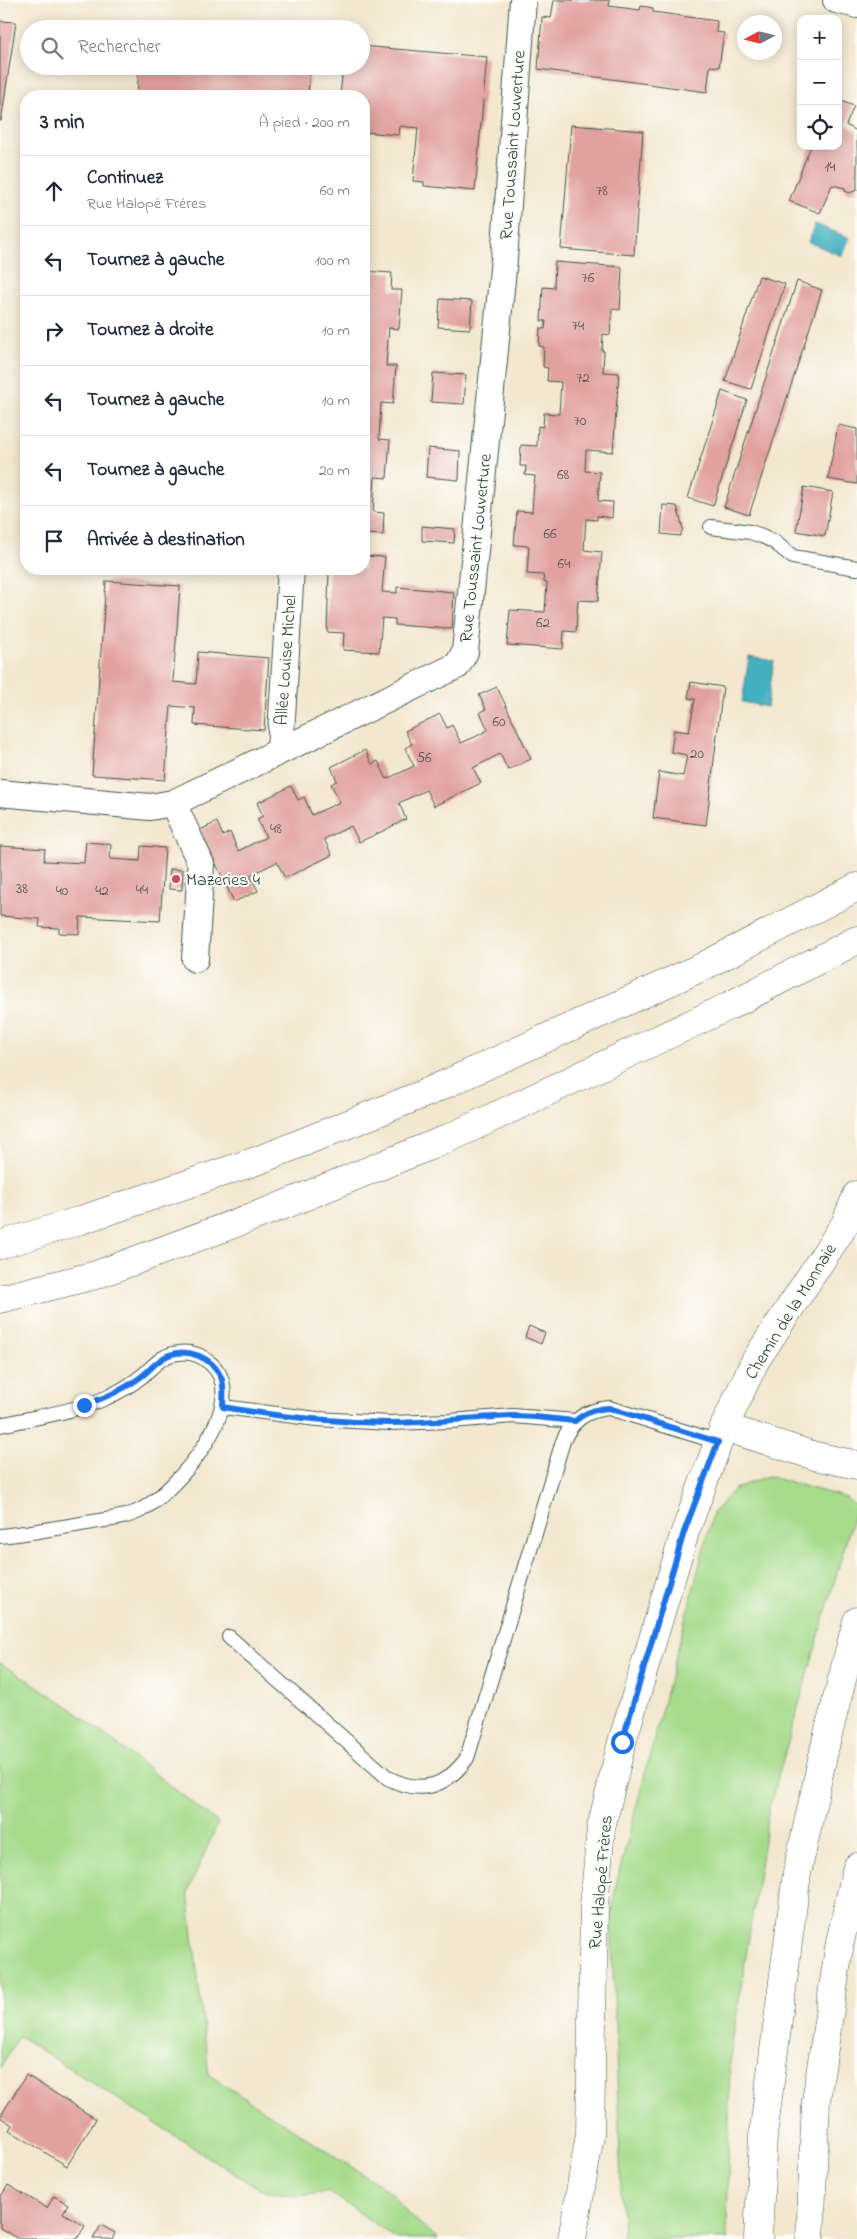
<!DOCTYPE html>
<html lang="fr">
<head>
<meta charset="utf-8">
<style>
	body { margin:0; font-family:"Indie Flower",sans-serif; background:#f2f2f3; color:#1f2937 }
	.controls { position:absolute; right:15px; top:15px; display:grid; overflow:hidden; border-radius:10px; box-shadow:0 2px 12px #0003 }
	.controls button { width:45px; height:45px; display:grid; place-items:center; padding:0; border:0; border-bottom:1px solid #e0e1e3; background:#fff; color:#1f2937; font:25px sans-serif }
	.compass { position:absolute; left:737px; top:15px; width:45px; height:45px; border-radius:50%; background:#fff; box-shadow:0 2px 12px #0003; rotate:263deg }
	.stop { position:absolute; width:15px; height:15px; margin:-11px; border:4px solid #1a73e8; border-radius:50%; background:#fff }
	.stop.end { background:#1a73e8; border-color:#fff; box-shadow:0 1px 5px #0008 }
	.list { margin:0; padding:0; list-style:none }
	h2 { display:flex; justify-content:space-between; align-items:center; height:65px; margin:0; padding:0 20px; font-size:21px }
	h2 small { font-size:16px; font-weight:400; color:#747a83 }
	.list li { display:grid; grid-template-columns:32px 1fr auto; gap:15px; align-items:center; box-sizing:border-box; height:70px; padding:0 20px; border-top:1px solid #e0e1e3 }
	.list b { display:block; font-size:19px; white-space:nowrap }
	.list p { margin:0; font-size:16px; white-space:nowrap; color:#747a83 }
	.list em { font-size:16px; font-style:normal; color:#747a83 }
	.icon { flex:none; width:28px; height:28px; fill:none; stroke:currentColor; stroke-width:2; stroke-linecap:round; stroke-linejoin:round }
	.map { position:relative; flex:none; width:857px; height:2239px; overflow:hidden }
	.search { position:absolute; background:#fff; box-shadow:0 2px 12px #0003; left:20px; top:20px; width:350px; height:55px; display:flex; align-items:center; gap:12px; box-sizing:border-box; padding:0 18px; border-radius:28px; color:#747a83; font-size:19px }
	.panel { position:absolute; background:#fff; box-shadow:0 2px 12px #0003; left:20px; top:90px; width:350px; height:485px; border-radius:20px }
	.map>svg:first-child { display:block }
	.green { fill:#a6db8c; stroke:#628c60 }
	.water { fill:#42b0bf; stroke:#30767a }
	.building { fill:#e1a19f }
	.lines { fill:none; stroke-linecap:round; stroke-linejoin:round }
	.lane-casing { stroke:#3f564b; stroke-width:16 }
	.street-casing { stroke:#3f564b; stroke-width:28 }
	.secondary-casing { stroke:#3f564b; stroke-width:29 }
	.highway-casing { stroke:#3f564b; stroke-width:29 }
	.lane { stroke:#fff; stroke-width:14 }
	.street { stroke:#fff; stroke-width:26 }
	.secondary { stroke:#fff; stroke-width:28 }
	.highway { stroke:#fff; stroke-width:28 }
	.route { stroke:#1a73e8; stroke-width:6 }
	.poi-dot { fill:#d1495b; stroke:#fdfcf7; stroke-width:2 }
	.labels { text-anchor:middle; stroke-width:4; stroke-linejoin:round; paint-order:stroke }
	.number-label { font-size:15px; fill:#50564f }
	.street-label { font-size:18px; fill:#1f3d34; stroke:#fdfcf7 }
	.poi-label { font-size:18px; fill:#1f3d34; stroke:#fdfcf7; text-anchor:start }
</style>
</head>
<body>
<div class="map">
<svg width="857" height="2239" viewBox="0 0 857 2239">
	<rect width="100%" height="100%" fill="#fdfcf7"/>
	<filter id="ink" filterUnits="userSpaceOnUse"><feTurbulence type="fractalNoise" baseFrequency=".02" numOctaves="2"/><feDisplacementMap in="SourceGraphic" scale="10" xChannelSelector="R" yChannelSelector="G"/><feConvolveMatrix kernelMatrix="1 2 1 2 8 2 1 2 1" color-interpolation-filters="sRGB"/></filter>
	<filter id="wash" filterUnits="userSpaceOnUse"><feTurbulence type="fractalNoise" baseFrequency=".0096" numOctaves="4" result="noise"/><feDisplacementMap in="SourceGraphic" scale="20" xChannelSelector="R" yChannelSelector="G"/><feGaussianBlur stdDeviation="1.12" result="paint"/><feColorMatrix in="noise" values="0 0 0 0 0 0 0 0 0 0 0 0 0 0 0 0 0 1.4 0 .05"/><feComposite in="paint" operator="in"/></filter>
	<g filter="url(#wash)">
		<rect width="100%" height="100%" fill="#f3e7cf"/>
		<!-- green -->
		<g class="green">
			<path d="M767,1476L847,1498L856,1507L769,1808L730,2058L727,2239H623L611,1916L616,1884L713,1513L734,1489Z"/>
			<path d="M0,1663L64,1703L218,1823L188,1891L209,2075L392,2193L407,2213L438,2239H397L328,2191C299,2199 276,2197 249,2183L19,2036L0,2068Z"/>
		</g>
		<!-- water -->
		<g class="water">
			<path d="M815,224L850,238L842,256L808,242Z"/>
			<path d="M749,657L774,661L767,707L742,702Z"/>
		</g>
		<g id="blocks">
			<!-- building -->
			<g class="building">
				<path d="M554,0H599L610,1L609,6L640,10L641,6L653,8V12L717,21L716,32L724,33L719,67L710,66L707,92L538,69L542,17L551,18Z"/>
				<path d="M0,21L16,22L1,121H0Z"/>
				<path d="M361,46L487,57L475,191L424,186V182L413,181L418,128L400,126L399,135L364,132V96H340L343,66H361Z"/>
				<path d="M139,66H310L308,96H137Z"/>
				<path d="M838,100L854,106L846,125L857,131V190L850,193L845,191V188L832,185L820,213L789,201L811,146H838Z"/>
				<path d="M571,125L643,131L634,255L561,249Z"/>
				<path d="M555,262L622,267L620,310L612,309L610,335L603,334L602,351H604L603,372L619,373L613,452L586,450L585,471L600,472L598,501L613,502L612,518L597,516V520L586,519L584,550L602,552L598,601L578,600L576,632L564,631L563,649L507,645L510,610L545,612L547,583L544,582L543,575L527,574L529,546L514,545L517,511L532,512L533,496L535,476L525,475L526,466H520L521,445L537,446L538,426L543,427L544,413L559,414L561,382L547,381L548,368L543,367L544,347L539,346L540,328L545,329L546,321H541L543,287L554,288Z"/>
				<path d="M364,271L392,273L391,290H402L399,329L389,328L386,366H396L393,404L381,403L379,439L390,440L387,478L375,477L373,512L384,513L383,535L364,534Z"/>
				<path d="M759,276L785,284L751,389L725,381Z"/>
				<path d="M797,281L822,290L749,515L724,507Z"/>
				<path d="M440,299L472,301L470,329L438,327Z"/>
				<path d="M433,373L466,375L464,404L431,402Z"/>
				<path d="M722,391L747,400L713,506L688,498Z"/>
				<path d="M838,425L857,429V484L828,479Z"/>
				<path d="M428,448L460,451L459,480L426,477Z"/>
				<path d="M804,487L833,492L825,536L796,531Z"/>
				<path d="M663,505L677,506L683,529L680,536L661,534Z"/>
				<path d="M422,526L455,529L454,543L422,541Z"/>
				<path d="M364,556L385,557L382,592L397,593V587L454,592L452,629L395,625V619L382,618L379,652L343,650L344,633L327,632L329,571L346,572V569H364Z"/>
				<path d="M106,581L180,586L173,682L196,684L198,652L269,658L264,730L194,725L195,708L171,706L165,780L92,775Z"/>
				<path d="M691,682L723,687L706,825L653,818L659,772L683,776L687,755L671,752L674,730L689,732L695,699L688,698Z"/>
				<path d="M497,687L531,759L508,770L500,754L473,768L481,783L434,806L426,790L399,803L406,819L383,831L359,842L351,826L324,839L332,855L285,878L277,862L250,875L258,891L234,902L200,830L217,822L223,836L230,832L238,851L266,837L257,819L263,816L257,803L291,786L298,800L304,797L312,815L340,802L331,784L337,781L331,767L365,750L372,764L378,761L387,779L414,766L405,748L412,744L405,731L440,714L447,728L452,725L461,743L475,737L488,730L480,712L486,709L479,695Z"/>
				<path d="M86,842L111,844L110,859L140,861L141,846L165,848L160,921L80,917L79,934L59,933V928L39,927L40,919L0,916V846L45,849L44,861L84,863Z"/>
				<path d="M170,869L183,870L182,890L169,889Z"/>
				<path d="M529,1326L545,1333L541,1344L525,1337Z"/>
				<path d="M26,2075L96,2119L67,2166L9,2130L12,2125L0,2117Z"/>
				<path d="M8,2185L47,2208L54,2196L68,2204L63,2213L85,2226L77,2239H18L0,2228V2198Z"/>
				<path d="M101,2225L115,2233L112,2239H93Z"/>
			</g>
		</g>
	</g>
	<g filter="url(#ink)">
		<use href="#blocks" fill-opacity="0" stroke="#3f564b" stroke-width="1"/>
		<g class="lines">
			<defs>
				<g id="lane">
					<path d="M711,527L750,532L762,536L773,541L793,557L857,568"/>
					<path d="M223,1407L317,1419L390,1423L451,1421L513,1416L575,1421"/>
					<path d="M0,1425C35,1417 73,1412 106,1398C119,1392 131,1385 142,1376C154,1366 162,1354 179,1353C191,1351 202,1356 210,1363C255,1401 176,1491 141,1510C127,1518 109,1519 93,1522C62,1527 31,1533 0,1536"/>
					<path d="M229,1637L388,1778C421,1795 446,1787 467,1758L563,1441C572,1420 586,1410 609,1408L718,1442"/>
				</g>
				<g id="street">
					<path d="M836,0L857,5"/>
					<path d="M280,750L291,569"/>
					<path d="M0,793L150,807L173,803L450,669L457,666L465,652L504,259L523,0"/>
					<path d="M173,803L201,864L195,959"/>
				</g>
				<g id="secondary">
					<path d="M724,1427L815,1456L857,1465"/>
					<path d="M572,2239L590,2135L594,1906L601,1828L622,1742L685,1532L724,1427L755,1361L845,1224L857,1195"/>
				</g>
				<g id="highway">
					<path d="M0,1245L78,1221L259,1160L428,1092L702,967L857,887"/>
					<path d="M0,1299L96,1275L279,1207L449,1138L729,1006L857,940"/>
					<path d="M758,2239L763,2136L797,1873L826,1742L857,1621"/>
					<path d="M810,2239L816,2101L840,1942L857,1867"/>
				</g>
			</defs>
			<!-- lane casing -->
			<use href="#lane" class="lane-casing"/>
			<!-- street casing -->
			<use href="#street" class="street-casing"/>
			<!-- secondary casing -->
			<use href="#secondary" class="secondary-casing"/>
			<!-- highway casing -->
			<use href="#highway" class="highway-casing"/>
			<!-- lane -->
			<use href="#lane" class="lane"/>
			<!-- street -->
			<use href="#street" class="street"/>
			<!-- secondary -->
			<use href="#secondary" class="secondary"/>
			<!-- highway -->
			<use href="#highway" class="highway"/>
		</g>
	</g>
	<g class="lines" filter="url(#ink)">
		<!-- route -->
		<path class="route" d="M84,1405C105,1398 124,1390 142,1376C151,1369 158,1359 169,1355C188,1348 212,1357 221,1377C225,1386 223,1397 223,1407C278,1417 334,1422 389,1423C430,1423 470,1418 511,1416C532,1416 554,1419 575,1421C586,1412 595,1409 609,1408L718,1442L684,1532L622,1742"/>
	</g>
	<!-- markers -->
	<circle class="poi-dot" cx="176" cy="879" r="5"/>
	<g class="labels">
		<!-- number labels -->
		<g class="number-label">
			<text x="830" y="171">14</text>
			<text x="602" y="195">78</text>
			<text x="588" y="282">76</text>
			<text x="578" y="330">74</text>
			<text x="583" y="382">72</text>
			<text x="580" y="425">70</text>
			<text x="563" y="479">68</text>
			<text x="550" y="538">66</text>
			<text x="564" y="568">64</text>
			<text x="543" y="627">62</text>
			<text x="499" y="726">60</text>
			<text x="697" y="758">20</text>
			<text x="424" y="762">56</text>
			<text x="276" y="833">48</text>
			<text x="22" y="893">38</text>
			<text x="142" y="894">44</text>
			<text x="62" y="895">40</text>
			<text x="102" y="895">42</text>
		</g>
		<!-- street labels -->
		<g class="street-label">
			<text transform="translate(512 145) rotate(-86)" y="6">Rue Toussaint Louverture</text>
			<text transform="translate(475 548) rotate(-84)" y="6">Rue Toussaint Louverture</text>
			<text transform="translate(285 660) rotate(-86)" y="6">Allée Louise Michel</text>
			<text transform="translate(790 1311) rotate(-58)" y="6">Chemin de la Monnaie</text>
			<text transform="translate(600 1882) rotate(-85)" y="6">Rue Halopé Frères</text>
		</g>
		<!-- poi labels -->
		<g class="poi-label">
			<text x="186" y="885">Mazeries 4</text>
		</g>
	</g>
</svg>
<div class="controls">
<button>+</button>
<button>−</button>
<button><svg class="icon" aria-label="locate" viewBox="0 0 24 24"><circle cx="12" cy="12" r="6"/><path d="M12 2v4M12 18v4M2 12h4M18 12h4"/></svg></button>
</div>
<svg class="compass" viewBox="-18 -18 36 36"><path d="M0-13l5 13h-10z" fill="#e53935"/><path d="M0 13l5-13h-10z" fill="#747a83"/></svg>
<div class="stop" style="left:622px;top:1742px"></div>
<div class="stop end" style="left:84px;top:1405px"></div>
<div class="search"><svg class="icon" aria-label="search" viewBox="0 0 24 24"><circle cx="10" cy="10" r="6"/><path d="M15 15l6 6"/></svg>Rechercher</div>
<section class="panel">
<h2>3 min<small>À pied · 200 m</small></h2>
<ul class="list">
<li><svg class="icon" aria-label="ahead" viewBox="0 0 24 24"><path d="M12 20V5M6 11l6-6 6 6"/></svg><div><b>Continuez</b><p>Rue Halopé Frères</p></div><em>60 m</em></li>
<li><svg class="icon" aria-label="left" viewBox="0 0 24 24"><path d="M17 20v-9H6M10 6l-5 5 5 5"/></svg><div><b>Tournez à gauche</b></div><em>100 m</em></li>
<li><svg class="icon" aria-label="right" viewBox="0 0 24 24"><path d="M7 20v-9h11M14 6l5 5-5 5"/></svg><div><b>Tournez à droite</b></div><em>10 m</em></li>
<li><svg class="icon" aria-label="left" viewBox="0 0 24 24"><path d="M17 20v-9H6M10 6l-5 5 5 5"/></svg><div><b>Tournez à gauche</b></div><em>10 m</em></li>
<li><svg class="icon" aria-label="left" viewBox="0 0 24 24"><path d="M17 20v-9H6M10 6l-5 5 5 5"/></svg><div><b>Tournez à gauche</b></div><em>20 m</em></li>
<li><svg class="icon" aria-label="arrive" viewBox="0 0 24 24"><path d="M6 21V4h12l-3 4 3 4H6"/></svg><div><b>Arrivée à destination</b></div></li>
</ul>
</section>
</div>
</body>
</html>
